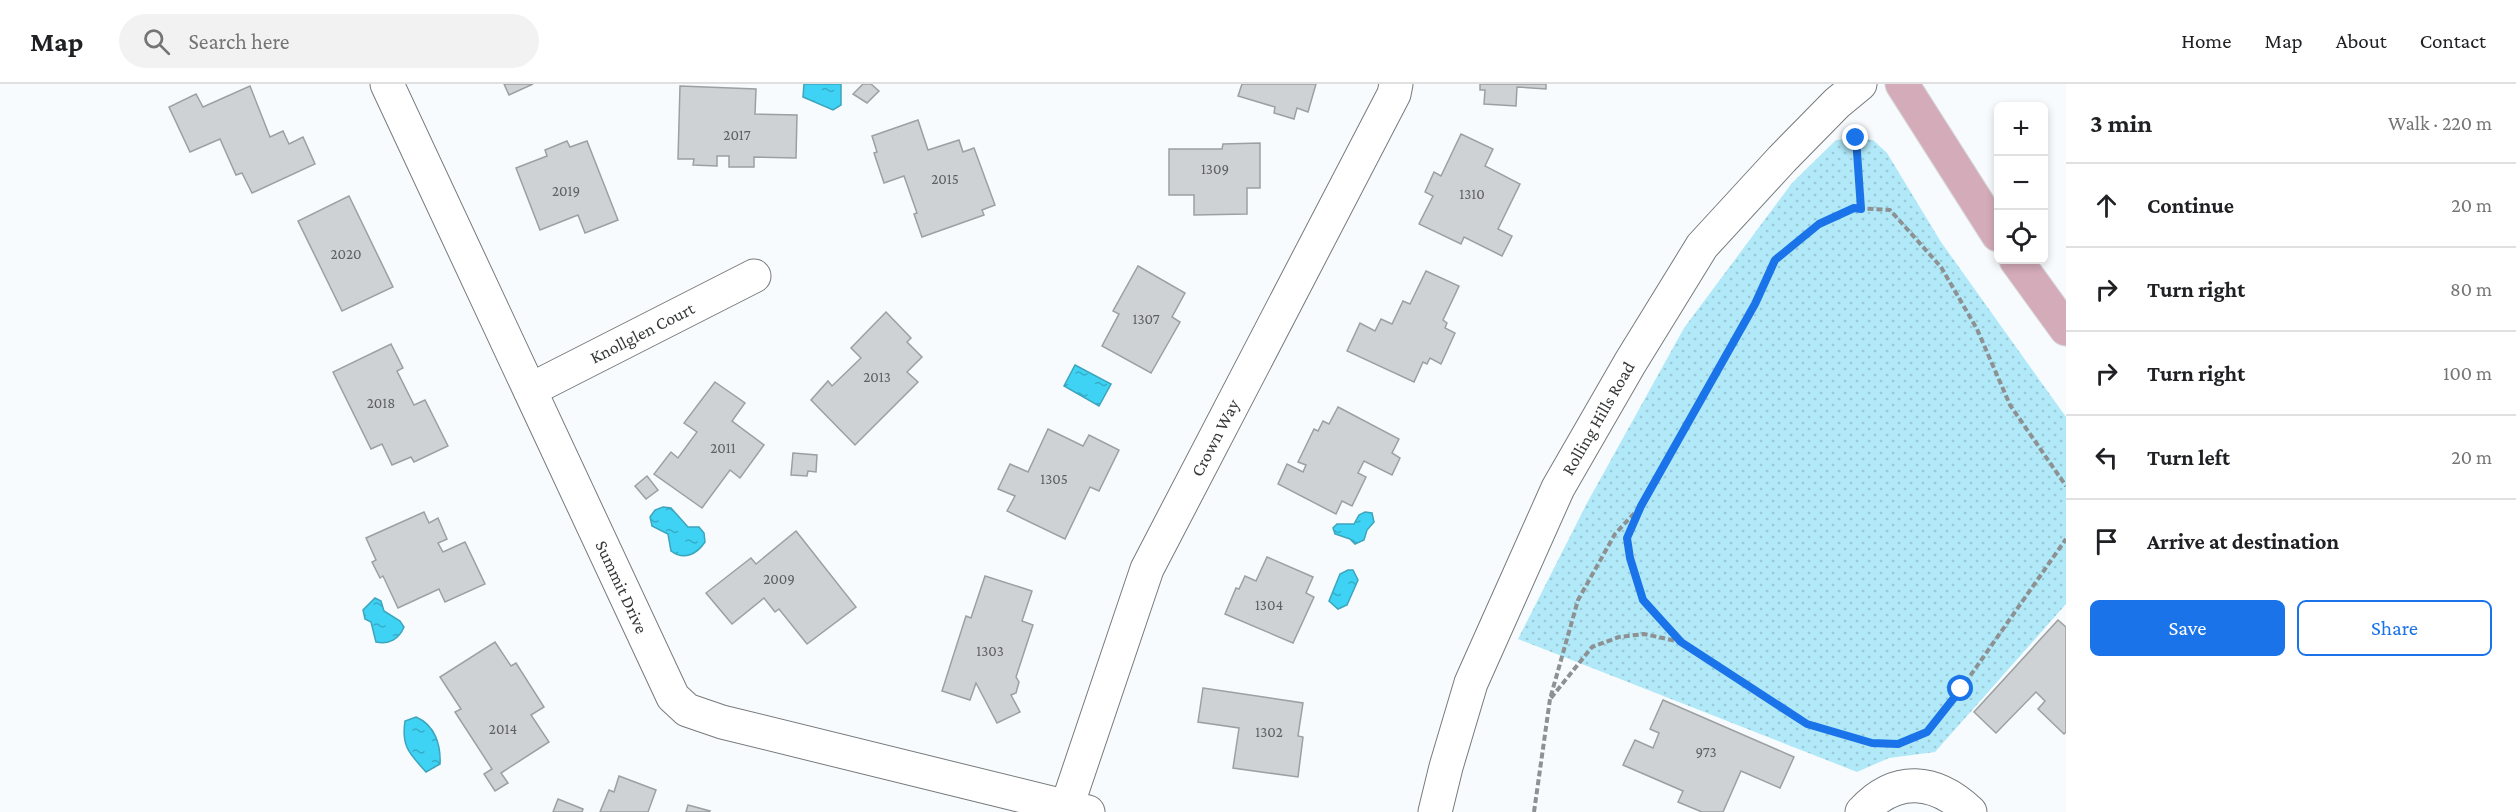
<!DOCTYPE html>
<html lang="en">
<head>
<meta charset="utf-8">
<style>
	body { margin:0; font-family:"Crimson Pro",serif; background:#f2f2f2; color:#202124 }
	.controls { position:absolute; right:18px; top:18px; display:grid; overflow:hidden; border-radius:9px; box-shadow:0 3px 9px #0003 }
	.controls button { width:54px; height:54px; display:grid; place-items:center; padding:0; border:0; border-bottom:2px solid #e0e0e0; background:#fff; color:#202124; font:30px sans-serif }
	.stop { position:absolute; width:18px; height:18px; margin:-14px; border:4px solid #1a73e8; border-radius:50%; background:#fff }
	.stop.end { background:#1a73e8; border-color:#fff; box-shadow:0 2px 6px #0008 }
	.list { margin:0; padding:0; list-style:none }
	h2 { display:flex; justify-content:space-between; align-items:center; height:78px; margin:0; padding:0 24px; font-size:26px }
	h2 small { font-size:20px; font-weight:400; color:#757577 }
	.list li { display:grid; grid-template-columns:39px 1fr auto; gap:18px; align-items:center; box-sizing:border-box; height:84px; padding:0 24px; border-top:2px solid #e0e0e0 }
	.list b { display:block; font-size:22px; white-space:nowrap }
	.list em { font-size:20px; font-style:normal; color:#757577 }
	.actions { display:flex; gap:12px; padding:18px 24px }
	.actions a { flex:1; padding:14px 0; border:2px solid #1a73e8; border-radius:9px; text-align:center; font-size:21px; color:#1a73e8 }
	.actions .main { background:#1a73e8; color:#fff }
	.icon { flex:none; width:33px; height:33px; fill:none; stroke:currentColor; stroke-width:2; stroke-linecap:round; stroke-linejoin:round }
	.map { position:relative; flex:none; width:2066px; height:728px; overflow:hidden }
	header { display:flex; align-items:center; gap:36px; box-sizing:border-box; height:84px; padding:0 30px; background:#fff; border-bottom:2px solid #e0e0e0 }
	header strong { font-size:28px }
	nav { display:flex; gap:33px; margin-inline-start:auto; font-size:21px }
	.search { width:420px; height:54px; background:#f2f2f2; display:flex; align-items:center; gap:15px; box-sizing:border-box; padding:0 21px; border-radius:33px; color:#757577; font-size:22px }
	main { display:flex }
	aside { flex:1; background:#fff }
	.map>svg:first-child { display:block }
	.grass { fill:url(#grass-dots) }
	.water { fill:url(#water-ripples); stroke:#3ca5bc; stroke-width:1.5 }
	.building { fill:#ced2d4; stroke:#9ca0a1; stroke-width:1.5 }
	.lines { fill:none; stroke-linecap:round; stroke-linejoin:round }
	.minor-casing { stroke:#777b7c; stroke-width:35 }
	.major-casing { stroke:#d7d7d7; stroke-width:35 }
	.path { stroke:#8e9192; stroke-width:4; stroke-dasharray:6 3; stroke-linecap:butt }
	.minor { stroke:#fff; stroke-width:33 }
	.major { stroke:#d4abb9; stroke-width:33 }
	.route { stroke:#1a73e8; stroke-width:8 }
	.labels { text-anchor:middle; stroke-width:4.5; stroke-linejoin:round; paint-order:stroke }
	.number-label { font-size:15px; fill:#5d5f60 }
	.street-label { font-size:18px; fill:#373939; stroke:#fff }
</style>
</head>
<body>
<header>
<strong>Map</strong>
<div class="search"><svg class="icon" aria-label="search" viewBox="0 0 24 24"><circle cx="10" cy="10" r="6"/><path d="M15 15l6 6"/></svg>Search here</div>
<nav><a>Home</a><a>Map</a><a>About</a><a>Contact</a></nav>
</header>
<main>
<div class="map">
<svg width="2066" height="728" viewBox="0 0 2066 728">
	<defs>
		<pattern id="grass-dots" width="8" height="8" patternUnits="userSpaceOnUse" patternTransform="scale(1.5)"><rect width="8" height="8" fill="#b1e9f9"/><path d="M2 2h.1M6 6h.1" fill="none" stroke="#99c9d6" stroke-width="1.8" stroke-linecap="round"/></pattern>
		<pattern id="water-ripples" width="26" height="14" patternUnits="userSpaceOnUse" patternTransform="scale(1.5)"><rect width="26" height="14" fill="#3ed3f4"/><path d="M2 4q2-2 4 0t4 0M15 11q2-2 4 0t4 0" fill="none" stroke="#35acc7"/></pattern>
	</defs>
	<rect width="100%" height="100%" fill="#f7fbfd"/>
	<!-- grass -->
	<path class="grass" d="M1856,54L1873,56L1887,69L1941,158L2066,333V520L1935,668L1889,674L1857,688L1518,555L1587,419L1684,244L1792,99L1836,56Z"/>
	<!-- water -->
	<g class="water">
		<path d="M804,0H841V21L833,26L803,13Z"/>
		<path d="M1075,281L1111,300L1099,322L1064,302Z"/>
		<path d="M663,423L671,424L688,443H699L704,449L705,458C697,470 684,477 671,467L668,450L652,442L650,433L655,426Z"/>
		<path d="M1365,428L1372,429L1374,438L1367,446L1364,456L1355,460L1350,455L1335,450L1333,444L1337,440H1354L1359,431Z"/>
		<path d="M1348,486H1353L1358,496L1347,521L1338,525L1329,517L1340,490Z"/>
		<path d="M375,514L381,517L384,527L400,537L404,543C399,555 389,561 376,558L371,538L365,535L363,526Z"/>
		<path d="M416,633C435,641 441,661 440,680L426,688C410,670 401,663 405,637Z"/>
	</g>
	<!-- building -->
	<g class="building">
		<path d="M504,0H533L509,11Z"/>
		<path d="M863,0H871L879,7L867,19L853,10Z"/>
		<path d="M1242,0H1316L1308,28L1297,24L1294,35L1274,29L1275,23L1238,12Z"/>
		<path d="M1480,0H1546V5L1517,3L1516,22L1484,20L1485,6H1480Z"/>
		<path d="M250,2L270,53L283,47L289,60L303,53L315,80L252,109L242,89L236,91L220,55L190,68L169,23L196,10L203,23Z"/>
		<path d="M680,2L756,5L755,30L797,31L796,74L754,73V83H729V72H717V82L693,81L694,75H678Z"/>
		<path d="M918,36L928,66L959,56L963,68L974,64L995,121L982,126L984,131L922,153L914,130L917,129L904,92L884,99L874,69L877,68L872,52Z"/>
		<path d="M1461,50L1493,65L1485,82L1520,100L1498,145L1512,152L1502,172L1464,153L1461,160L1419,140L1433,112L1425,108L1434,88L1441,92Z"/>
		<path d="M567,57L570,63L587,57L618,136L585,149L578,131L540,146L516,84L547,72L545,66Z"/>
		<path d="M1260,59V104H1247V130L1194,131V111H1169V65H1222L1223,60Z"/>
		<path d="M349,112L393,203L342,227L298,137Z"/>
		<path d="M1138,182L1185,209L1172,233L1180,238L1151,289L1102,262L1119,230L1113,227Z"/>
		<path d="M1426,187L1459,202L1443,236L1447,239L1445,244L1455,249L1441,280L1430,274L1427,280L1423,278L1414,298L1347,267L1360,239L1375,247L1381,235L1392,240L1403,217L1410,220Z"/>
		<path d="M886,228L911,254L907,258L922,273L907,288L918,298L855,361L811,316L828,297L832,302L861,274L851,264Z"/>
		<path d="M391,260L403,284L397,287L414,321L425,316L448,362L414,378L411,373L392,381L382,360L371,365L333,288Z"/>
		<path d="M715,298L745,319L732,337L764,361L740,394L730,386L702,424L654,390L671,368L678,374L697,348L684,339Z"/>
		<path d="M1338,323L1399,355L1392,369L1400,374L1392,391L1364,377L1358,389L1366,393L1352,422L1342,417L1336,430L1278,400L1287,380L1303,388L1306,381L1298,378L1314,345L1318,347L1323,337L1329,340Z"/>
		<path d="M1048,345L1083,362L1089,351L1119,366L1099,407L1090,403L1065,455L1007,427L1015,412L998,405L1010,380L1028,388Z"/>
		<path d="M793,369L817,371L816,388L808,387L807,392L791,391Z"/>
		<path d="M647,392L658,406L646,415L635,402Z"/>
		<path d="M424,428L429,439L438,434L447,455L438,459L443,468L465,458L485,500L445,518L439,505L398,524L383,492L380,494L372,478L376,476L366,454Z"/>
		<path d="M796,447L856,523L807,560L779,525L775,528L764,514L732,540L706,509L751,474L756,480Z"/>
		<path d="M1267,473L1313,493L1306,509L1314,513L1293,559L1225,530L1236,504L1239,505L1245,492L1256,497Z"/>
		<path d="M985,492L1032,507L1022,537L1033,541L1016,593L1019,598L1016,609L1011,611L1020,628L997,639L976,599L970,616L942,607L966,532L971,534Z"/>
		<path d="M2058,536L2066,543V648L2064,650L2038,625L2045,617L2036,608L1996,649L1974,628Z"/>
		<path d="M495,558L511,582L516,579L544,623L531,631L549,658L501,689L508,699L495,707L484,690L492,685L455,628L461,625L440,593Z"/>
		<path d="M1203,604L1303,619L1298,652L1303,653L1298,693L1233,684L1239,644L1198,638Z"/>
		<path d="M1663,616L1794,673L1780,704L1741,687L1723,728H1702L1678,718L1683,707L1623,681L1635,656L1653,664L1659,649L1650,645Z"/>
		<path d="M619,692L656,706L648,728H600L609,706L614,708Z"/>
		<path d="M558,715L583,725L582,728H553Z"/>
		<path d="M688,721L710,727L709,728H686Z"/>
	</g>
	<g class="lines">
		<defs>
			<g id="minor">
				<path id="s1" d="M387,0L673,613L687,626L722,638L1088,728"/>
				<path id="s2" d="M530,306L754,192"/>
				<path id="s3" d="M1067,722L1147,485L1394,10L1396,0"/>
				<path id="s4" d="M1435,728L1446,683L1471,599L1558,404L1630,279L1702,162L1782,75L1837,19L1860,0"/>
				<path d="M1862,728C1896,691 1935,695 1970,728"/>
			</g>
			<g id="major">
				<path d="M1902,0L1998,151"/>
				<path d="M2016,176L2066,245"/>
			</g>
		</defs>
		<!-- minor casing -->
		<use href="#minor" class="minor-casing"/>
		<!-- major casing -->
		<use href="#major" class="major-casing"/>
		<!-- path -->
		<g class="path">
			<path d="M1856,54L1861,125"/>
			<path d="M1640,426L1627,454L1630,474L1643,516L1680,558"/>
			<path d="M1551,614L1592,563L1619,553L1644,550L1681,558L1807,640L1872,659L1898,660L1927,648L1961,605L2066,455"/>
			<path d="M1534,728L1550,615L1578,516L1615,450L1641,422L1755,220L1775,176L1819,140L1854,124L1890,126L1941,183L1977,245L2010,321L2066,402"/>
		</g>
		<!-- minor -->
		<use href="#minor" class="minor"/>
		<!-- major -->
		<use href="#major" class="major"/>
	</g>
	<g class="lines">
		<!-- route -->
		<path class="route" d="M1856,54L1861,125L1854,124L1819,140L1775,176L1755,220L1641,422L1627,454L1630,474L1643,516L1681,558L1807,640L1872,659L1898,660L1927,648L1961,605"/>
	</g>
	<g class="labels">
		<!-- number labels -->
		<g class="number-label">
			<text x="737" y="56">2017</text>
			<text x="1215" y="90">1309</text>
			<text x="945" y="100">2015</text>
			<text x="566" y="112">2019</text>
			<text x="1472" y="115">1310</text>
			<text x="346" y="175">2020</text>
			<text x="1146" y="240">1307</text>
			<text x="877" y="298">2013</text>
			<text x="381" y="324">2018</text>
			<text x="723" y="369">2011</text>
			<text x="1054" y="400">1305</text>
			<text x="779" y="500">2009</text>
			<text x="1269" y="526">1304</text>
			<text x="990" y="572">1303</text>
			<text x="503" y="650">2014</text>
			<text x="1269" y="653">1302</text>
			<text x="1706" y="673">973</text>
		</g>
		<!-- street labels -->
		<g class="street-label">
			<text dy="6" stroke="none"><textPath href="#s2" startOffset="126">Knollglen Court</textPath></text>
			<text dy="6" stroke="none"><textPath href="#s4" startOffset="428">Rolling Hills Road</textPath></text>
			<text dy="6" stroke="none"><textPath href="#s3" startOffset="398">Crown Way</textPath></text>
			<text dy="6" stroke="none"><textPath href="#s1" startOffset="555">Summit Drive</textPath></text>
		</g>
	</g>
</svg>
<div class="controls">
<button>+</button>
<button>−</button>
<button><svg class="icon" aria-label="locate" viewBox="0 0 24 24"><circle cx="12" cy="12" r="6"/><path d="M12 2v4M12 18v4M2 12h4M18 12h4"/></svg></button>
</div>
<div class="stop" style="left:1961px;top:605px"></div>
<div class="stop end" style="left:1856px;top:54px"></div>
</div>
<aside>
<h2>3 min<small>Walk · 220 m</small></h2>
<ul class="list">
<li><svg class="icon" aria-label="ahead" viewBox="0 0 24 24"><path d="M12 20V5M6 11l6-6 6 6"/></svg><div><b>Continue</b></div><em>20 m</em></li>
<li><svg class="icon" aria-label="right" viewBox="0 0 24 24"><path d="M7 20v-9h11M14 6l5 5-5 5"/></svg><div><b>Turn right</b></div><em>80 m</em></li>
<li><svg class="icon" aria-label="right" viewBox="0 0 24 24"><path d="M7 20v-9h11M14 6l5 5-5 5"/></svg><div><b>Turn right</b></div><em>100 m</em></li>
<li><svg class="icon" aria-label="left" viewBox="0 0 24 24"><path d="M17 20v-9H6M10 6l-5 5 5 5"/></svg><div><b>Turn left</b></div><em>20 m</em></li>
<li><svg class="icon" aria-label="arrive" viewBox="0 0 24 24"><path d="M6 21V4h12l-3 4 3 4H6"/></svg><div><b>Arrive at destination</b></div></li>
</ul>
<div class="actions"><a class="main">Save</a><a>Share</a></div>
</aside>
</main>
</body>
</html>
